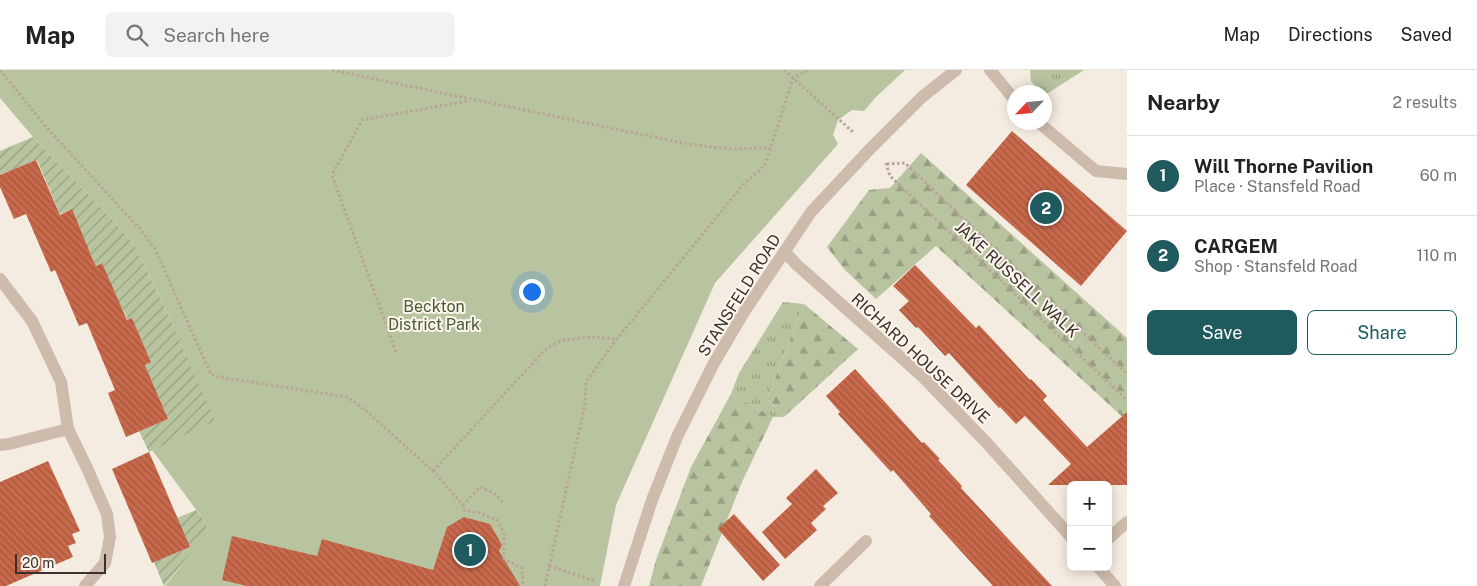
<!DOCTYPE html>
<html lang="en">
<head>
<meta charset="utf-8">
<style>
	body { margin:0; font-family:"Public Sans",sans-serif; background:#f2f2f2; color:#222 }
	.controls { position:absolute; right:15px; bottom:15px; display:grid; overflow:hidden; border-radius:8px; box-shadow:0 2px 12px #0003 }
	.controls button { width:45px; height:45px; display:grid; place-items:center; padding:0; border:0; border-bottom:1px solid #e0e0e0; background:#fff; color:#222; font:25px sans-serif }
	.compass { position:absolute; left:1007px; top:15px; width:45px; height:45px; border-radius:50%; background:#fff; box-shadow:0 2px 12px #0003; rotate:244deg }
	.scale { position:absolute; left:15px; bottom:12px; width:91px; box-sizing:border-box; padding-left:5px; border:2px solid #3b302b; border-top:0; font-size:14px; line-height:18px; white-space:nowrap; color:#3b302b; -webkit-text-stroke:4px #fbf5ee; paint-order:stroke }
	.you { position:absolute; left:531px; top:221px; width:18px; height:18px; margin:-12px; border:4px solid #fff; border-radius:50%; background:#1a73e8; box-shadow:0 0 0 8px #1a73e833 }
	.badge { display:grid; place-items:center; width:32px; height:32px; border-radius:50%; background:#1f5a5e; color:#fff; font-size:16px; font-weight:700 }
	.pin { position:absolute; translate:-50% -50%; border:2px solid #fff; box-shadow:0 1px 5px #0006 }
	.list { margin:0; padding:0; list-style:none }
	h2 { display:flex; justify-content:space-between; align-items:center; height:65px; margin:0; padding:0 20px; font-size:21px }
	h2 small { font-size:16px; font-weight:400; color:#767676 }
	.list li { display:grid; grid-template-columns:32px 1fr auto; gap:15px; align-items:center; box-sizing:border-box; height:80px; padding:0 20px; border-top:1px solid #e0e0e0 }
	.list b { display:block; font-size:19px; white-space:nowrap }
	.list p { margin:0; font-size:16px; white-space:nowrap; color:#767676 }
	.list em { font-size:16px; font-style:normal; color:#767676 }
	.actions { display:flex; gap:10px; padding:15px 20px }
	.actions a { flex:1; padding:11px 0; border:1px solid #1f5a5e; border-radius:8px; text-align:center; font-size:18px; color:#1f5a5e }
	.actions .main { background:#1f5a5e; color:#fff }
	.icon { flex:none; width:28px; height:28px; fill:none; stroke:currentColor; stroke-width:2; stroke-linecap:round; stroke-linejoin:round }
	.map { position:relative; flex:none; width:1127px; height:516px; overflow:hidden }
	header { display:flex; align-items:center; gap:30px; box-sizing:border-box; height:70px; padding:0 25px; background:#fff; border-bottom:1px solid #e0e0e0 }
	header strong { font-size:24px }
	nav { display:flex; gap:28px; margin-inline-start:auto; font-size:18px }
	.search { width:350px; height:45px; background:#f2f2f2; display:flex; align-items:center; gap:12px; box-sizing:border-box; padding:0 18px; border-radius:8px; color:#767676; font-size:19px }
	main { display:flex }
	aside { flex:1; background:#fff }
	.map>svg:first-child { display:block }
	.grass { fill:url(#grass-tufts) }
	.forest { fill:url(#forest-firs) }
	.park { fill:#b8c4a0 }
	.garden { fill:url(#garden-furrows) }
	.building { fill:url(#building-back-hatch) }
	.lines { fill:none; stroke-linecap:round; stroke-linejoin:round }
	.path { stroke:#b9a596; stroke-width:3; stroke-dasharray:2.5 2.5; stroke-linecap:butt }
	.service { stroke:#cdbbac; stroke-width:12 }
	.minor { stroke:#cdbbac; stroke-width:12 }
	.tertiary { stroke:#cdbbac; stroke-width:12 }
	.labels { text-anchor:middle; stroke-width:4; stroke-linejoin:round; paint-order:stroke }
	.street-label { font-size:16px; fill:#3b302b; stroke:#fbf5ee }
	.park-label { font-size:16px; fill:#4a5a2e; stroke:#fbf5ee }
</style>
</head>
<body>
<header>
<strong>Map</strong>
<div class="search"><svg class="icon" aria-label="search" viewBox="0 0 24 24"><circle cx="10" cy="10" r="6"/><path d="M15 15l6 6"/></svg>Search here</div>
<nav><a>Map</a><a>Directions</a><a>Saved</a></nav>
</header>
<main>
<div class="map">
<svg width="1127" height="516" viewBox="0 0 1127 516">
	<defs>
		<pattern id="grass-tufts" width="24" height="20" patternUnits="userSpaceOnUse" patternTransform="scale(1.25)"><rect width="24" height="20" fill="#b8c4a0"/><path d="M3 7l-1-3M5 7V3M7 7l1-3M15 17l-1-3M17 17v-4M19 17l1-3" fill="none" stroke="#97a083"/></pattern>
		<pattern id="forest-firs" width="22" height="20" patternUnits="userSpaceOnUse" patternTransform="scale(1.25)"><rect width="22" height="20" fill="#b8c4a0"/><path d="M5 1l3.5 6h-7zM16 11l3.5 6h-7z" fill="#97a083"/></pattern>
		<pattern id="garden-furrows" width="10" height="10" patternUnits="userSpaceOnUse" patternTransform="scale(1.25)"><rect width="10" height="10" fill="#b8c4a0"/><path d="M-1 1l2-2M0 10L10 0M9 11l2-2" fill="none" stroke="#97a083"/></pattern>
		<pattern id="building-back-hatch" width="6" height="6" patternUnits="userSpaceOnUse" patternTransform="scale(1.25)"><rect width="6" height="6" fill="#c8694b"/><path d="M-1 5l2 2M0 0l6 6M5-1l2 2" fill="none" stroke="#a4573f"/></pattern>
	</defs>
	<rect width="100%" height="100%" fill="#f4ebe1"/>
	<!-- grass -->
	<g class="grass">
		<path d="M1030,0H1084L1045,25L1044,22H1039L1031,11Z"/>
		<path d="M783,232L804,234L767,329L784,347H773L731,324L739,303Z"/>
	</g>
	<!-- forest -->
	<g class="forest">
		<path d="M921,83L1127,268V351L936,176L876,229L845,200L827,177L869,120L890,118Z"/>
		<path d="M804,234L858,279L784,347L767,329Z"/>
		<path d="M731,324L773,347L742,412L701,516H649L656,490L691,397Z"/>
	</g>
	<!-- park -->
	<path class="park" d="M0,0H905L876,27L864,41L852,40L838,50L833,65L838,74L715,213L616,435L600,516H165L207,463L206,453L152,380L214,351L173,255L135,176L111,148L33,67L0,28Z"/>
	<!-- garden -->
	<g class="garden">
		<path d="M33,67L111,148L135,176L173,255L215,351L149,382L139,361L168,349L145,295L151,292L132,248L128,250L122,238H121L101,193L96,196L71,140L60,144L37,90L0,105V81Z"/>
		<path d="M196,440L206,453L207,464L164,516L154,492L188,478L177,448Z"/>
	</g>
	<!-- building -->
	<g class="building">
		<path d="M1012,61L1127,161L1081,216L966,115Z"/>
		<path d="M36,90L60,145L72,139L93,190L96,196L102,193L127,250L132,248L151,292L145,295L168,349L126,367L108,323L115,320L87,253L79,256L55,200L51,202L26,144L14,149L0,117V105Z"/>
		<path d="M915,195L976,258L979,255L1030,310L1031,309L1047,326L1043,330L1087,377L1127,342V415H1048L1071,394L1025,346L1016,354L1000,337L999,338L949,283L945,286L918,257L916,258L899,240L909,231L893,216Z"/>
		<path d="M855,299L922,373L924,372L940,389L938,390L962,416L961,418L1052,516H993L968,489L929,446L931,444L893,400L891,402L838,344L840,342L826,326Z"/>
		<path d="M149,382L190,477L152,493L112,399Z"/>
		<path d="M48,391L80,461L72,464L76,473L68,476L73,487L6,516H0V412Z"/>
		<path d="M816,399L838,423L823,436L826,439L811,453L817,460L785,489L762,462L792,434L786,428Z"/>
		<path d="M734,444L780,495L763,511L718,459Z"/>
		<path d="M464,447L490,454L502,475L499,481L520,516H247L222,510L232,466L317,486L322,469L433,500L447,457Z"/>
	</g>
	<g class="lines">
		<!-- path -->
		<g class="path">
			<path d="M0,0L47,58L140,159L155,179L211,304L219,307L347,327L364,339L433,401L463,435L464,440L479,443L497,450L504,463V489L522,498L523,516"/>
			<path d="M332,0L688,74L729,79L771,78"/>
			<path d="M784,0L854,63"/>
			<path d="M886,93L890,106L1127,330"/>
			<path d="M887,94L905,93L1127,304"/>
			<path d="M396,282L332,105L362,50L468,31"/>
			<path d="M433,401L547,278L563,270L590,267L616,269"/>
			<path d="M463,435L480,417L494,423L505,434"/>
			<path d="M549,496L595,511"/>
			<path d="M545,516L585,334L586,312L616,270L743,115L765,95L793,8L808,0"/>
		</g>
		<!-- service -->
		<g class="service">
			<path d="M990,0L1014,29"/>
			<path d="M1038,52L1096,101L1127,104"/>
		</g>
		<!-- minor -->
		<g class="minor">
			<path d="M785,182L796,194L923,307L985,371L1071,467"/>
			<path d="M0,209L32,251L61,312L68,359L87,398L107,444L110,467L105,493L85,516"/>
			<path d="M0,375L9,374L68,359"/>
			<path d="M1108,469L1127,452"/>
			<path d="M1098,497L1115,516"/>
			<path d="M820,516L866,471"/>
		</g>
		<!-- tertiary -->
		<path class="tertiary" d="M624,516L652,430L677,367L714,293L744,242L811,142L870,79L922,27L956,0"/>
	</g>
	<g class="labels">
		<!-- street labels -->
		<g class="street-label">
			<text transform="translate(1017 209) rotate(43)" y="6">JAKE RUSSELL WALK</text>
			<text transform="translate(739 225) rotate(-58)" y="6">STANSFELD ROAD</text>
			<text transform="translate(921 288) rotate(43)" y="6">RICHARD HOUSE DRIVE</text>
		</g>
		<!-- park labels -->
		<g class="park-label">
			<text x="434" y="242">Beckton<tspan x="434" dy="18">District Park</tspan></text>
		</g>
	</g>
</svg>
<div class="controls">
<button>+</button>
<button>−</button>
</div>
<svg class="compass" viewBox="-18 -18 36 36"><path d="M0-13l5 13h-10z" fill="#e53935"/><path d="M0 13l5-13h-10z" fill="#767676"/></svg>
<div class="scale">20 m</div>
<div class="you"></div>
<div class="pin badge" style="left:470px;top:480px">1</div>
<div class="pin badge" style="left:1046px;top:138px">2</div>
</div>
<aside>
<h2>Nearby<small>2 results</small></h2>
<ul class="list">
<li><span class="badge">1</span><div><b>Will Thorne Pavilion</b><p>Place · Stansfeld Road</p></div><em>60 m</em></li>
<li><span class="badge">2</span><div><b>CARGEM</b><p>Shop · Stansfeld Road</p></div><em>110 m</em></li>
</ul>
<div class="actions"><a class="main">Save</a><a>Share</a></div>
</aside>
</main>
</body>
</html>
